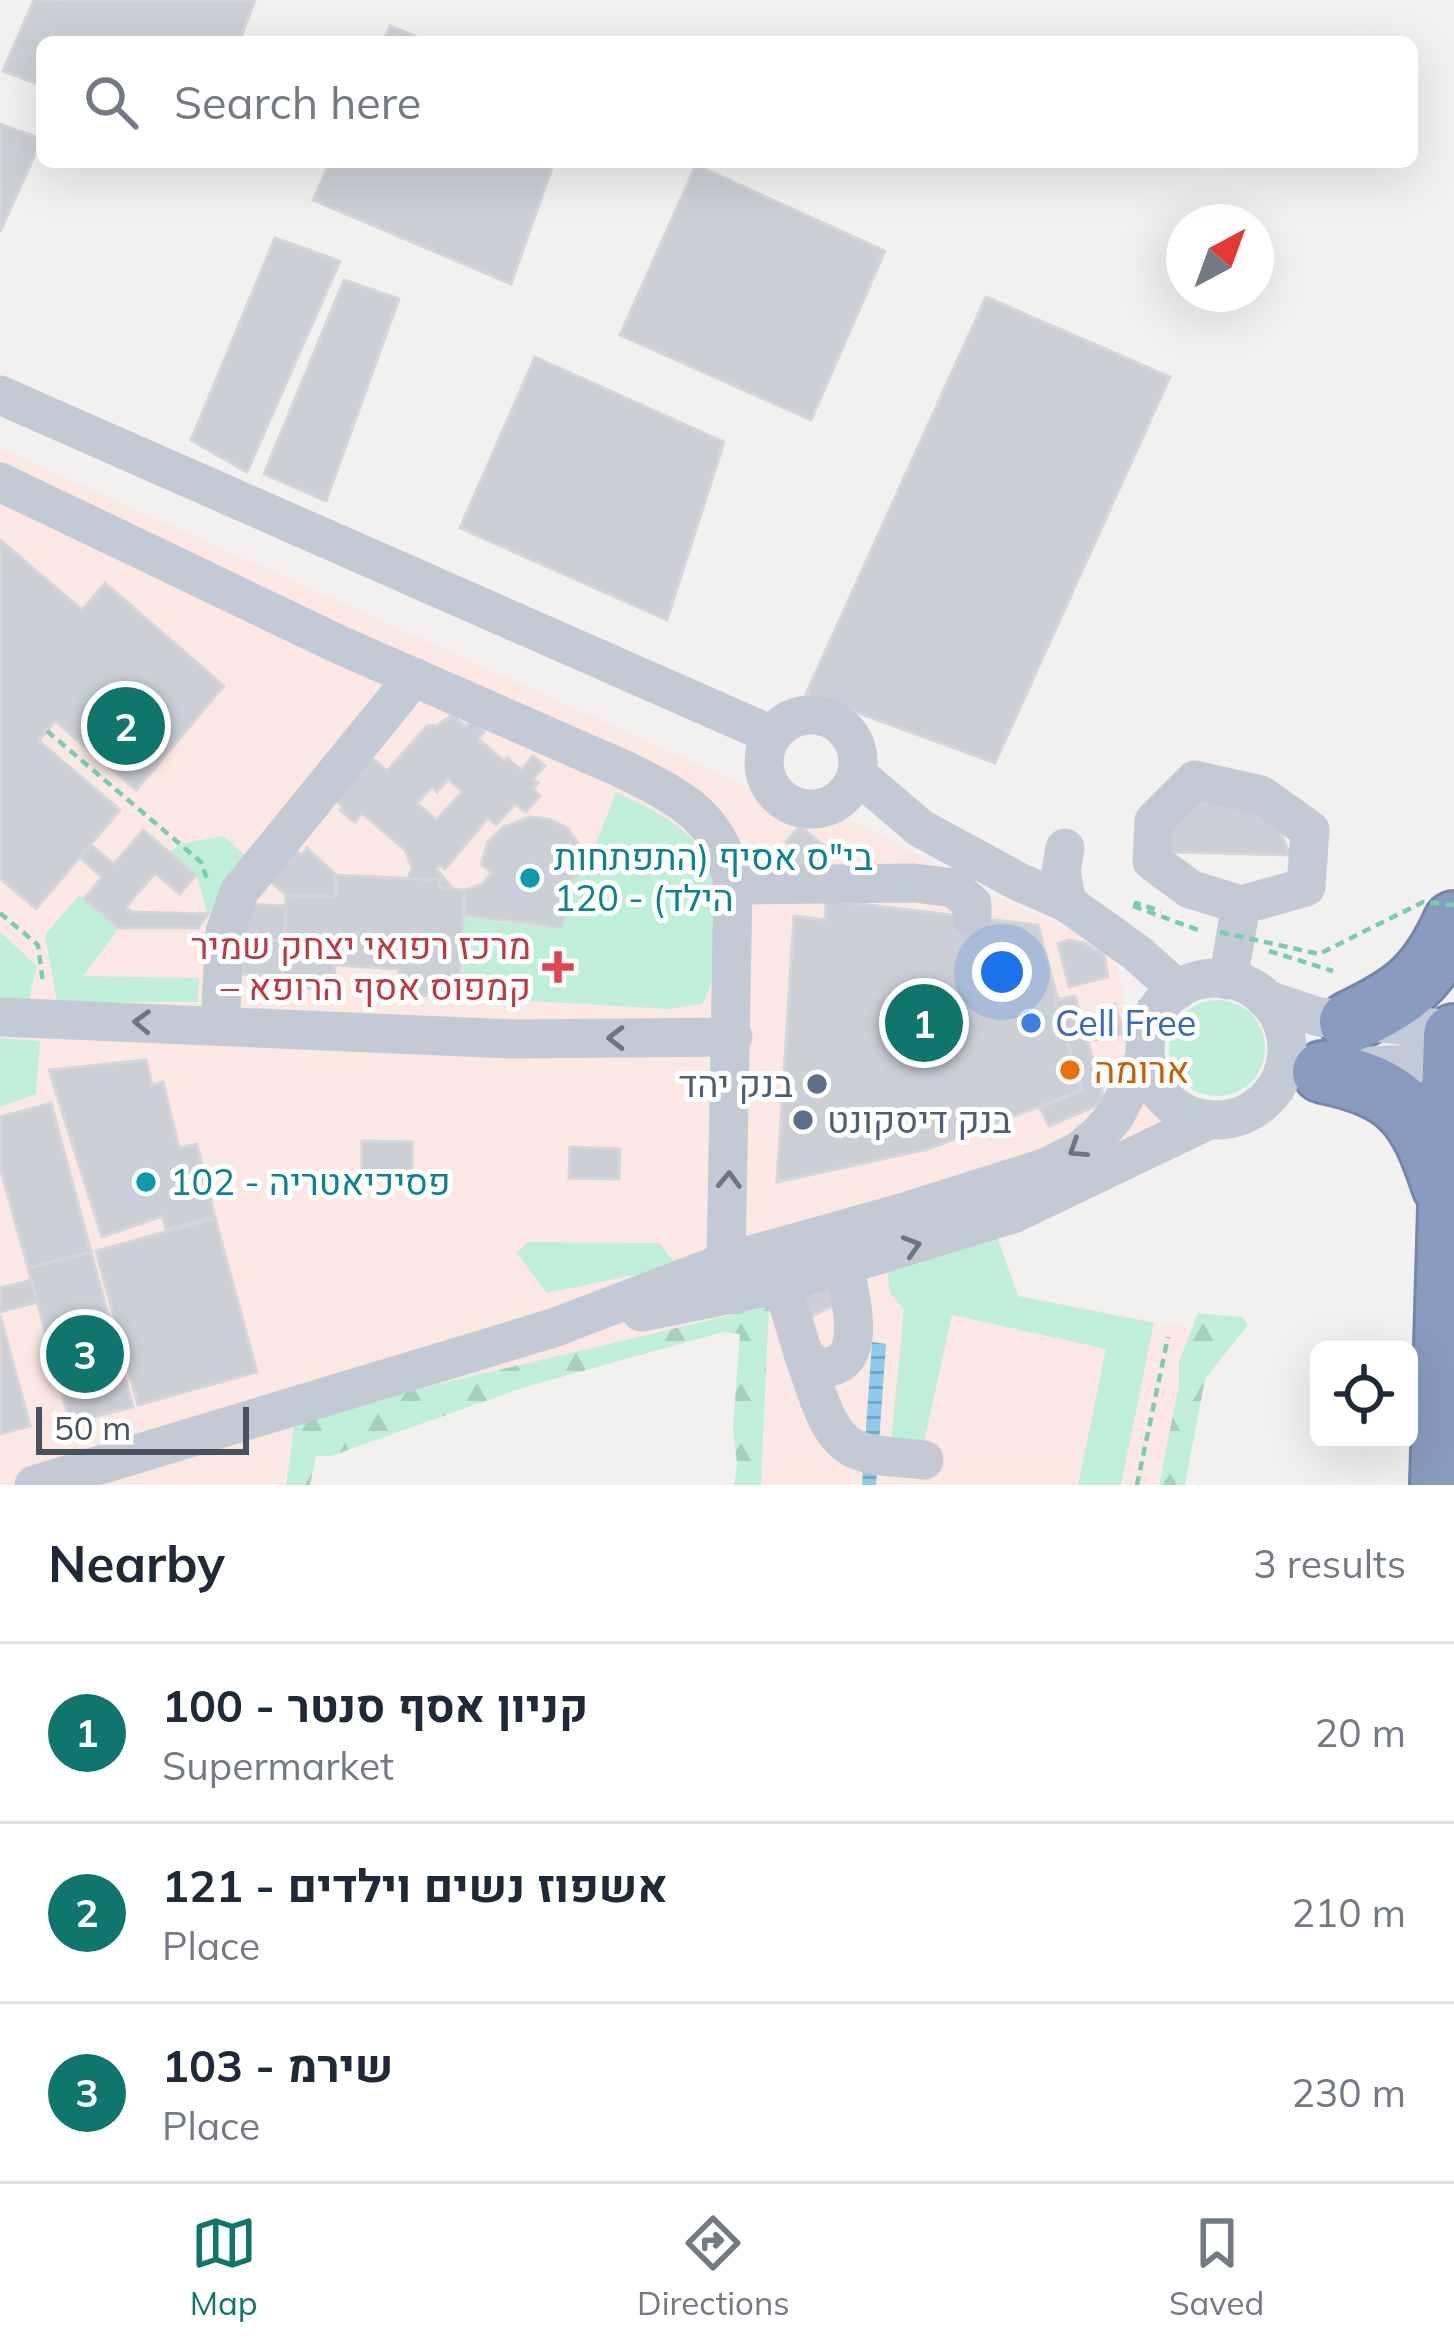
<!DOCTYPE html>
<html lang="en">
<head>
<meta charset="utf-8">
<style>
	body { margin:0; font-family:Mulish,Heebo,sans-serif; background:#f2f2f3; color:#1f2937 }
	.controls { position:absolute; right:36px; bottom:36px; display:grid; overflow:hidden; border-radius:18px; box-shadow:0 12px 48px #0002 }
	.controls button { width:108px; height:108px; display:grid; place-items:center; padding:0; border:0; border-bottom:3px solid #e0e1e3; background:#fff; color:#1f2937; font:60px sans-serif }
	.compass { position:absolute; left:1166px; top:204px; width:108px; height:108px; border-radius:50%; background:#fff; box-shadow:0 12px 48px #0002; rotate:41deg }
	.scale { position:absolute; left:36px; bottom:30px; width:213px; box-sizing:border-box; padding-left:12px; border:6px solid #48515e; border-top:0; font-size:33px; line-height:42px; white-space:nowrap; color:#48515e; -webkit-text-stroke:9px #fff; paint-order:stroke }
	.you { position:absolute; left:1002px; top:972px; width:42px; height:42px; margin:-30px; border:9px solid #fff; border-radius:50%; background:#1a73e8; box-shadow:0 0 0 18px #1a73e833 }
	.badge { display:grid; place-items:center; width:78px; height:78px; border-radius:50%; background:#0f766e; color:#fff; font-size:39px; font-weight:700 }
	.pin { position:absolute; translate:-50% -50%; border:6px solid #fff; box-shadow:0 3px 12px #0006 }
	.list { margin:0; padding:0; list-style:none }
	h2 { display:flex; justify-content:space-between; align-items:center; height:156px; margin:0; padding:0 48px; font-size:51px }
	h2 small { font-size:39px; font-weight:400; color:#747a83 }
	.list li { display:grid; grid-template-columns:78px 1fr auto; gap:36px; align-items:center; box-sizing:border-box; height:180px; padding:0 48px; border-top:3px solid #e0e1e3 }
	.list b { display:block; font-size:45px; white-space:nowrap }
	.list p { margin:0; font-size:39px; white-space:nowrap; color:#747a83 }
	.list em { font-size:39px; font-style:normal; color:#747a83 }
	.icon { flex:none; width:66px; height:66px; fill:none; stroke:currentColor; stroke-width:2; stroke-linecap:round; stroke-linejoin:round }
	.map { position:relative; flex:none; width:1454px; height:1485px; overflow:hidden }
	.search { position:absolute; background:#fff; box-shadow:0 12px 48px #0002; left:36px; right:36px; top:36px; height:132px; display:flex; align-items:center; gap:30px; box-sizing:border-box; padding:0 42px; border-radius:18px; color:#747a83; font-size:45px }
	.sheet { height:696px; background:#fff }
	nav { display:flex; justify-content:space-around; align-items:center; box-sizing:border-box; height:168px; border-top:3px solid #e0e1e3; background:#fff; font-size:33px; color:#747a83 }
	nav a { display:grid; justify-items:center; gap:6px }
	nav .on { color:#0f766e }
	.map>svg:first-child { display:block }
	.medical { fill:#fbe8e2 }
	.green { fill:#c0efd9 }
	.forest { fill:url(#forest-firs) }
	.water { fill:url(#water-rules) }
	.building { fill:#cccfd6; stroke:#d5d6dc; stroke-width:3; fill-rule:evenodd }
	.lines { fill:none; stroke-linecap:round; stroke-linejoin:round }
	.highway-casing { stroke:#7486aa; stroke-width:66 }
	.path { stroke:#79cdaf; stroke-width:4.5; stroke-dasharray:9 6; stroke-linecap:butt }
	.minor { stroke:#c4cad5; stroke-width:39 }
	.highway { stroke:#899bbe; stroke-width:60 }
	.path-bridge { stroke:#79cdaf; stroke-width:4.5; stroke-dasharray:9 6; stroke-linecap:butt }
	.oneway { stroke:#6d7582 }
	.culture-dot { fill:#0f9aa8; stroke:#fff; stroke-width:4.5 }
	.health-dot { fill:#e0444e; stroke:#fff; stroke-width:4.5 }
	.shop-dot { fill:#3f7fe0; stroke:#fff; stroke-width:4.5 }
	.food-dot { fill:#e8710a; stroke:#fff; stroke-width:4.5 }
	.service-dot { fill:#5c6f8a; stroke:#fff; stroke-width:4.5 }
	.labels { text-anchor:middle; stroke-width:10; stroke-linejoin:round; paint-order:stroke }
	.culture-label { font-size:36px; fill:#0d838f; stroke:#fff; text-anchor:start }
	.health-label { font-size:36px; fill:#be3a42; stroke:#fff; text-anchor:end }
	.shop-label { font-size:36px; fill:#366cbe; stroke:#fff; text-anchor:start }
	.food-label { font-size:36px; fill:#c56008; stroke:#fff; text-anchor:start }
	.service-label { font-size:36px; fill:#4e5e75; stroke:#fff; text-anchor:end }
</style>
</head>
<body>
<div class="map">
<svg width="1454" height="1485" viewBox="0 0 1454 1485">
	<defs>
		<pattern id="forest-firs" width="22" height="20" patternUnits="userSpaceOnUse" patternTransform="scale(3)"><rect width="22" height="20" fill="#c0efd9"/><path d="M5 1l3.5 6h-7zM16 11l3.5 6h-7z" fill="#a6cfbd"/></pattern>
		<pattern id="water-rules" width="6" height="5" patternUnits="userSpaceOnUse" patternTransform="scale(3)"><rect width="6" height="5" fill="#8ecaeb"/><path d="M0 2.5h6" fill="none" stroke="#76a6c2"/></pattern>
	</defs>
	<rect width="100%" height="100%" fill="#f3f1f0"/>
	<!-- medical -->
	<path class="medical" d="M0,448L788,805L846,817L1007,902L1086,934L1114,954L1131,1033L1177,1143L997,1234L1019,1295L1198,1330L1177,1485H762L769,1306L295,1418L284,1485H0Z"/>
	<!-- green -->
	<g class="green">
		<path d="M616,792C698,831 719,848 715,941C714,965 715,984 702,1004L668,1009L462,997L464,917L561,930L568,909L563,903L570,895L565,889L589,862Z"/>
		<path d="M223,836L254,863L227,884L208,915L196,874L170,852L180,844Z"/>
		<path d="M79,895L119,928L83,976L199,978L198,1002H57L45,935Z"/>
		<path d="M0,932L37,966L29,1000L0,998Z"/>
		<circle cx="1217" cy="1048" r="48"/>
		<path d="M0,1038L40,1041L36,1094L0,1107Z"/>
		<path d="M996,1234L1018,1296L1154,1323L1121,1485H1078L1106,1349L952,1315L923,1447L891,1442L904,1309L890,1293L887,1270Z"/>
		<path d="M527,1242L659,1243L678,1266L547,1293L517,1253Z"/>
	</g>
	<!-- forest -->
	<g class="forest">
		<path d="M769,1306L761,1485H734L737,1464L733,1429L740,1334L723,1332L525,1387L331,1456H316L310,1485H286L295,1418Z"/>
		<path d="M1198,1313L1242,1317L1248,1325L1205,1379L1185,1485H1159L1179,1385V1361Z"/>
	</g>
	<!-- water -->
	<path class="water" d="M872,1342L886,1344L876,1485H862Z"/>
	<!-- building -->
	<g class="building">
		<path d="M34,0H255L239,42H42V86L3,71Z"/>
		<path d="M390,26L429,42H383Z"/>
		<path d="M0,124L42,139L0,232Z"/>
		<path d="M330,162H554L511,284L313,200Z"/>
		<path d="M696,165L885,251L811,420L620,335Z"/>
		<path d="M275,238L340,261L247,472L191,440Z"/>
		<path d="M344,280L399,299L326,501L264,474Z"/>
		<path d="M986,297L1170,377L995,763L806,694Z"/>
		<path d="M535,357L724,442L667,620L460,528Z"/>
		<path d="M0,540L82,610L105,583L224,686L136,790L55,721L39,741L120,810L36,909L0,878Z"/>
		<path d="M452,715L466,727L471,721L484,732L478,739L504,761L507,758L521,770L533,756L545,766L533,779L538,783L533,789L540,796L526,812L515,804L496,825L488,818L445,869L440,865L436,869L453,889L439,888L440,880L408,879L412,867L405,850L362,813L355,822L350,819L340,810L343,807L324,790L361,748L387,771L427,726L438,725ZM448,779L462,792L436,820L417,803L432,787L437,792Z"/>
		<path d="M1200,800L1273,815L1290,855L1172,852L1166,825Z"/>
		<path d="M529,817L549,819L567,828L585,852L588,861L565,889L569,895L563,903L567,909L561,928L462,915L465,890L482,884L492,873L481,864L488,842L502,828Z"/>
		<path d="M800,826L830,851L809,876L788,857L795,849L786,842Z"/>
		<path d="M143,830L196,875L180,894L155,873L126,907L132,912L208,914L198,928H119L84,899L102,877L80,858L91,845L114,864Z"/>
		<path d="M307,848L336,875L335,897L286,895L269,880L295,850L302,855Z"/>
		<path d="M336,875L440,880L439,888L465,890L459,997L397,994L399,969L335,965L334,990L282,987L286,895L335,897Z"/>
		<path d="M826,900L1038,925L1082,1090L928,1149L777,1182L794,916L825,920Z"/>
		<path d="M245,904L286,906L284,941L244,939Z"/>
		<path d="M244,939L284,941L282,976L242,974Z"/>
		<path d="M1069,940L1084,943L1104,955L1108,977L1069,987L1058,944Z"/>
		<path d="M1075,996L1105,1102L1049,1126L1040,1108L1082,1090L1055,1000Z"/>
		<path d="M1115,1004L1124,1034L1095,1040L1090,1018Z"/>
		<path d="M146,1060L152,1085L163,1082L179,1148L197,1144L215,1217L166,1230L162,1216L102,1237L49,1070Z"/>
		<path d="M51,1103L91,1252L28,1268L0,1167V1117Z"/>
		<path d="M362,1141L412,1142V1173L362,1171Z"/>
		<path d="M570,1147L620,1149L619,1179L569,1178Z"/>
		<path d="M215,1218L257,1372L138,1405L96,1251Z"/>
		<path d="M91,1252L133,1407L70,1423L28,1268Z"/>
		<path d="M31,1280L38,1302L0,1312V1288Z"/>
		<path d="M829,1289L835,1305L804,1320L797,1300Z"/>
		<path d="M0,1315L30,1426L0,1434Z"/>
	</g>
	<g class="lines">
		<defs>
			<g id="highway">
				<path d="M1350,1022C1405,996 1429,978 1454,922"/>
				<path d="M1323,1072C1401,1088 1419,1113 1443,1186"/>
				<path d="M1441,1485L1454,1035"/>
			</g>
		</defs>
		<!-- highway casing -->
		<use href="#highway" class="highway-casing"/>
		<!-- path -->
		<g class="path">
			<path d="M47,731L201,862L208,882"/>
			<path d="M1133,906L1201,931"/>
			<path d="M1135,907L1136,903L1161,911"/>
			<path d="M0,913L38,945L43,983"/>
			<path d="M1269,951L1333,971"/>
			<path d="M1136,1024L1141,1000"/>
			<path d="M1093,1062L1105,1060"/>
			<path d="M764,1096L782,1094"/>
			<path d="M1239,1127L1292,1098"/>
			<path d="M1137,1485L1168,1337"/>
		</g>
		<!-- minor -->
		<g class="minor">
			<path d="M0,395L772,735"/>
			<path d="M0,482L340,645L625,770C682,799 721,817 733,885L726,1262L735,1295"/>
			<circle cx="811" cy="762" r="47"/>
			<path d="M857,774L920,828L1017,881L1067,903L1137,953L1178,990"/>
			<path d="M1195,780L1261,795L1310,830L1306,887L1241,905L1190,889L1152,861L1154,821Z"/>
			<path d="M1065,848L1061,872L1067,903"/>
			<path d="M733,885L914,883L954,888L972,904V917"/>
			<circle cx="1216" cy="1049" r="71"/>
			<path d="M1228,980L1241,905"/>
			<path d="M1265,999L1319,1017L1454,1030"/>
			<path d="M0,1017L513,1039L733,1037"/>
			<path d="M220,1025L225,932L239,892L414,677"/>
			<path d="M1341,1068L1454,1061"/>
			<path d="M782,1284L804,1356L818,1367C878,1373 846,1277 837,1244"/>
			<path d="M641,1312L782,1284L1013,1214L1209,1120"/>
			<path d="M804,1356C815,1384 825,1436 855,1449C875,1458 903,1457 924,1460"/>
			<path d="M34,1485L553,1328L726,1262L901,1213L1047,1167L1079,1151L1100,1133L1115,1116L1145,1058"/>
		</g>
		<!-- highway -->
		<use href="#highway" class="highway"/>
		<!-- path-bridge -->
		<path class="path-bridge" d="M1220,932L1319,954L1423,902L1454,905"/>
	</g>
	<!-- one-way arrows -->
	<defs><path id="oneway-chevron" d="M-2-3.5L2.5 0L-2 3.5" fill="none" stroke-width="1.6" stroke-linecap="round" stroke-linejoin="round" transform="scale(3)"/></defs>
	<g class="oneway">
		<use href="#oneway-chevron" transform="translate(142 1022) rotate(-178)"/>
		<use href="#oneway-chevron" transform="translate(616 1038) rotate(180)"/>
		<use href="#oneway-chevron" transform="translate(1077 1149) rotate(147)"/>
		<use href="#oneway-chevron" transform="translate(729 1180) rotate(-88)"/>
		<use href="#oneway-chevron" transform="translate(912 1246) rotate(-17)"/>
	</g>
	<!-- markers -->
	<g class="culture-dot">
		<circle cx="530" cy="878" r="12"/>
		<circle cx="146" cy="1182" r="12"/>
	</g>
	<path class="health-dot" d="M552 949h12v12h12v12h-12v12h-12v-12h-12v-12h12z"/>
	<circle class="shop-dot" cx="1031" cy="1023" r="12"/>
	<circle class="food-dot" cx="1070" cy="1070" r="12"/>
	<g class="service-dot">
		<circle cx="817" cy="1084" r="12"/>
		<circle cx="803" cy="1120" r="12"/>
	</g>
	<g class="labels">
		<!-- culture labels -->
		<g class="culture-label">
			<text x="554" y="870">בי"ס אסיף (התפתחות<tspan x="554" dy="41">הילד) - 120</tspan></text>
			<text x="170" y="1195">102 - פסיכיאטריה</text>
		</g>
		<!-- health labels -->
		<g class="health-label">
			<text x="531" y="959">מרכז רפואי יצחק שמיר<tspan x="531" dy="41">– קמפוס אסף הרופא</tspan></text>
		</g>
		<!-- shop labels -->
		<g class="shop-label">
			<text x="1055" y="1036">Cell Free</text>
		</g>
		<!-- food labels -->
		<g class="food-label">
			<text x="1094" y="1083">ארומה</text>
		</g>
		<!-- service labels -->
		<g class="service-label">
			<text x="793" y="1097">בנק יהד</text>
			<text x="827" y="1133" text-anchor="start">בנק דיסקונט</text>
		</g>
	</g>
</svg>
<div class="controls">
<button><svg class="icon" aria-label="locate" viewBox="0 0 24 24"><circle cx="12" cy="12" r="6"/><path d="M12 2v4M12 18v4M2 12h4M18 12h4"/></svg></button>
</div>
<svg class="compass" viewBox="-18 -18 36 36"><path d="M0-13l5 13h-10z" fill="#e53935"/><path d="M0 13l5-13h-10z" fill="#747a83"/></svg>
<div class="scale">50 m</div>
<div class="you"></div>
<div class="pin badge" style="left:924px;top:1023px">1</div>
<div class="pin badge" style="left:126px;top:726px">2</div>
<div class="pin badge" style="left:85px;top:1354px">3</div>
<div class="search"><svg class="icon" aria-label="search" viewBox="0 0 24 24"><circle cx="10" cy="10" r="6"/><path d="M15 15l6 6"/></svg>Search here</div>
</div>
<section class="sheet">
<h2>Nearby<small>3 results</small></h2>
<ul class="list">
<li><span class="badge">1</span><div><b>100 - קניון אסף סנטר</b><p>Supermarket</p></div><em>20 m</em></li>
<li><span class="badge">2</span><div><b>121 - אשפוז נשים וילדים</b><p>Place</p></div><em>210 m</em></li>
<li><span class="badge">3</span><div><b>103 - שירמ</b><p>Place</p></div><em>230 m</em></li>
</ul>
</section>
<nav>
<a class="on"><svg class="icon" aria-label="map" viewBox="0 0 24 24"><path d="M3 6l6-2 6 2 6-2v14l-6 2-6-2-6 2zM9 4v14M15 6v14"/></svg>Map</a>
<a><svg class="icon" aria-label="directions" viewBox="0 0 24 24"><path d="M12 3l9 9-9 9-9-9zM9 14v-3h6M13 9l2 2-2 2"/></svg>Directions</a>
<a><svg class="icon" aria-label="saved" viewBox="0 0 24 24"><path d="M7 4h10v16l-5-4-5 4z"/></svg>Saved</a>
</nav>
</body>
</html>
